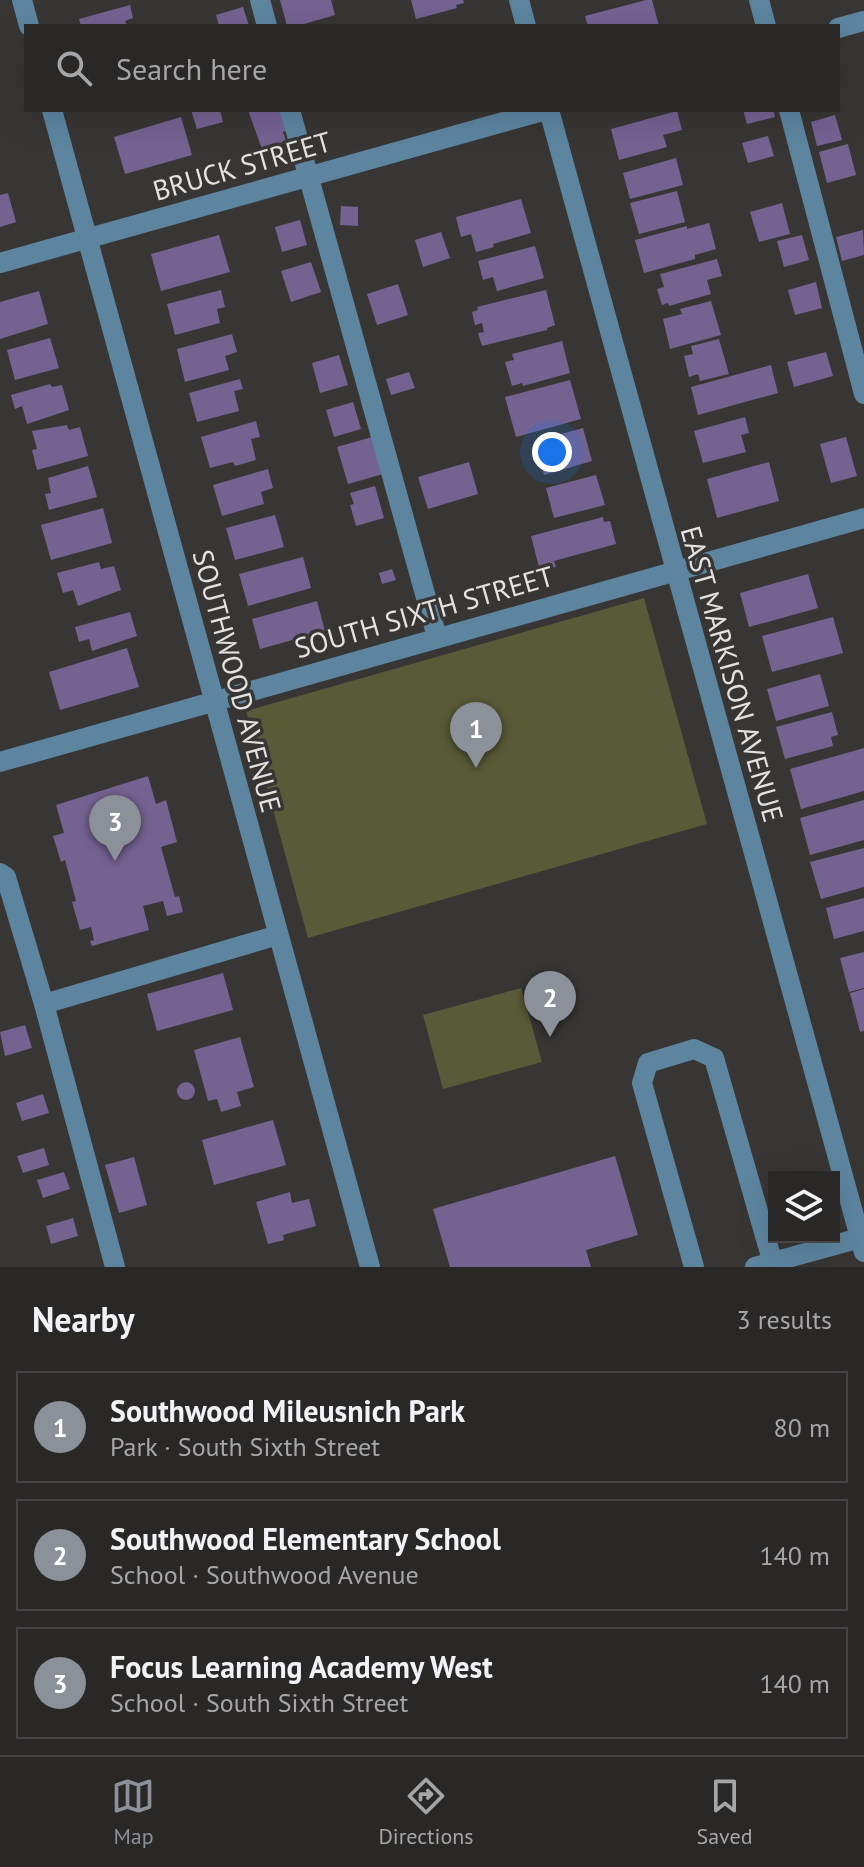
<!DOCTYPE html>
<html lang="en">
<head>
<meta charset="utf-8">
<style>
	body { margin:0; font-family:"PT Sans",sans-serif; background:#363433; color:#f1f3f6 }
	.controls { position:absolute; right:24px; bottom:24px; display:grid; overflow:hidden; border-radius:0px; box-shadow:0 8px 32px #0002 }
	.controls button { width:72px; height:72px; display:grid; place-items:center; padding:0; border:0; border-bottom:2px solid #464444; background:#2a2827; color:#f1f3f6; font:40px sans-serif }
	.you { position:absolute; left:552px; top:452px; width:28px; height:28px; margin:-20px; border:6px solid #fff; border-radius:50%; background:#1a73e8; box-shadow:0 0 0 12px #1a73e833 }
	.badge { display:grid; place-items:center; width:52px; height:52px; border-radius:50%; background:#8c9099; color:#fff; font-size:26px; font-weight:700 }
	.pin { position:absolute; translate:-50% -66px; filter:drop-shadow(0 2px 4px #0008) }
	.pin::after { content:''; position:absolute; top:42px; width:28px; height:24px; background:inherit; clip-path:polygon(0 0,100% 0,50% 100%) }
	.list { margin:0; padding:0; list-style:none }
	h2 { display:flex; justify-content:space-between; align-items:center; height:104px; margin:0; padding:0 32px; font-size:34px }
	h2 small { font-size:26px; font-weight:400; color:#a5a6a7 }
	.list li { display:grid; grid-template-columns:52px 1fr auto; gap:24px; align-items:center; box-sizing:border-box; height:112px; margin:0 16px 16px; padding:0 16px; border:2px solid #464444; border-radius:0px }
	.list b { display:block; font-size:30px; white-space:nowrap }
	.list p { margin:0; font-size:26px; white-space:nowrap; color:#a5a6a7 }
	.list em { font-size:26px; font-style:normal; color:#a5a6a7 }
	.icon { flex:none; width:44px; height:44px; fill:none; stroke:currentColor; stroke-width:2; stroke-linecap:round; stroke-linejoin:round }
	.map { position:relative; flex:none; width:864px; height:1267px; overflow:hidden }
	.search { position:absolute; background:#2a2827; box-shadow:0 8px 32px #0002; left:24px; right:24px; top:24px; height:88px; display:flex; align-items:center; gap:20px; box-sizing:border-box; padding:0 28px; border-radius:0px; color:#a5a6a7; font-size:30px }
	.sheet { height:488px; background:#2a2827 }
	nav { display:flex; justify-content:space-around; align-items:center; box-sizing:border-box; height:112px; border-top:2px solid #464444; background:#2a2827; font-size:22px; color:#a5a6a7 }
	nav a { display:grid; justify-items:center; gap:4px }
	nav .on { color:#8c9099 }
	.map>svg:first-child { display:block }
	.green { fill:#595a37 }
	.building { fill:#746291 }
	.lines { fill:none; stroke-linecap:round; stroke-linejoin:round }
	.minor { stroke:#5d85a0; stroke-width:20 }
	.labels { text-anchor:middle; stroke-width:7; stroke-linejoin:round; paint-order:stroke }
	.street-label { font-size:28px; fill:#e5e3e2; stroke:#383634 }
</style>
</head>
<body>
<div class="map">
<svg width="864" height="1267" viewBox="0 0 864 1267">
	<rect width="100%" height="100%" fill="#383634"/>
	<!-- green -->
	<g class="green">
		<path d="M644,598L707,824L308,938L246,711Z"/>
		<path d="M521,988L542,1062L443,1089L423,1015Z"/>
	</g>
	<!-- building -->
	<g class="building">
		<path d="M280,0H331L335,15L297,26H287Z"/>
		<path d="M411,0H463L464,3L456,5L457,8L416,19Z"/>
		<path d="M646,0H652L659,26H588L585,16Z"/>
		<path d="M130,5L133,18L125,21L127,26H81L79,19Z"/>
		<path d="M243,7L249,26H219L216,15Z"/>
		<path d="M191,110H220L223,122L197,129Z"/>
		<path d="M248,110H281L288,130L283,132L286,141L262,149Z"/>
		<path d="M743,110H773L775,117L747,124Z"/>
		<path d="M677,111L682,130L663,135L667,147L619,160L611,129Z"/>
		<path d="M835,115L842,140L817,146L811,122Z"/>
		<path d="M181,117L192,155L125,174L114,137Z"/>
		<path d="M768,136L774,156L748,163L742,143Z"/>
		<path d="M848,144L856,175L827,183L819,152Z"/>
		<path d="M676,158L683,185L630,199L623,173Z"/>
		<path d="M677,191L685,222L639,234L630,203Z"/>
		<path d="M8,193L16,222L0,227V195Z"/>
		<path d="M521,199L531,233L493,244L494,247L476,252L471,234L461,237L456,217Z"/>
		<path d="M782,203L790,234L759,242L750,212Z"/>
		<path d="M341,206L358,207V226L340,225Z"/>
		<path d="M300,220L307,245L282,252L275,227Z"/>
		<path d="M709,223L716,249L695,255V259L644,273L635,240L687,226V229Z"/>
		<path d="M863,230L864,255L842,261L836,237Z"/>
		<path d="M441,232L450,258L423,267L415,240Z"/>
		<path d="M219,235L230,272L161,291L151,254Z"/>
		<path d="M802,235L809,260L784,267L777,241Z"/>
		<path d="M535,246L544,278L497,291L493,277L483,280L478,261Z"/>
		<path d="M717,259L722,276L707,280L711,294L669,306L668,303L662,305L657,289L664,287L660,274Z"/>
		<path d="M311,262L321,292L291,302L281,271Z"/>
		<path d="M816,282L822,308L795,315L788,290Z"/>
		<path d="M398,284L408,315L377,325L367,294Z"/>
		<path d="M221,290L225,307L217,309L220,323L175,335L167,304Z"/>
		<path d="M546,290L555,325L547,328V330L482,346L478,333L484,332L482,323L475,325L472,312L478,310L477,307Z"/>
		<path d="M39,291L48,324L0,339V302Z"/>
		<path d="M711,301L721,335L670,349L663,319L682,314L680,309Z"/>
		<path d="M232,334L237,352L225,356L229,370L185,382L177,349Z"/>
		<path d="M50,338L59,368L15,380L7,350Z"/>
		<path d="M719,339L729,374L700,381L698,374L689,377L684,356L693,354L691,346Z"/>
		<path d="M562,341L570,373L523,386L522,383L512,386L505,362L514,360L512,354Z"/>
		<path d="M826,352L833,376L794,387L787,362Z"/>
		<path d="M339,355L348,385L320,393L312,363Z"/>
		<path d="M771,365L778,393L698,415L691,387Z"/>
		<path d="M409,372L415,388L391,395L386,379Z"/>
		<path d="M240,379L243,389L234,391L239,411L197,422L189,393Z"/>
		<path d="M570,380L581,419L516,437L505,397Z"/>
		<path d="M50,384L52,387L62,385L69,410L27,424L22,406L15,409L11,395Z"/>
		<path d="M353,402L361,429L334,437L326,410Z"/>
		<path d="M745,417L749,433L741,435L746,452L703,463L694,431Z"/>
		<path d="M256,421L260,437L251,439L256,460L235,466L233,462L210,468L201,437Z"/>
		<path d="M67,425L69,430L80,427L88,456L37,470L32,450L37,449L32,431Z"/>
		<path d="M583,428L592,461L544,475L535,441Z"/>
		<path d="M372,437L383,474L348,484L337,447Z"/>
		<path d="M846,437L857,476L831,483L820,444Z"/>
		<path d="M469,462L478,494L428,509L418,477Z"/>
		<path d="M769,462L779,501L717,518L707,479Z"/>
		<path d="M88,466L97,497L49,510L45,494L51,493L48,478Z"/>
		<path d="M268,469L273,488L261,492L264,504L222,516L213,485Z"/>
		<path d="M596,475L605,505L554,518L546,488Z"/>
		<path d="M375,486L384,518L356,526L350,505L354,504L350,493Z"/>
		<path d="M103,508L112,543L51,560L41,525Z"/>
		<path d="M275,515L284,547L235,560L226,528Z"/>
		<path d="M603,517L604,522L610,521L616,544L554,561L556,567L540,571L531,536Z"/>
		<path d="M303,557L311,588L248,606L239,574Z"/>
		<path d="M99,562L101,569L114,566L121,590L78,606L73,590L63,593L57,573Z"/>
		<path d="M392,569L396,580L382,584L379,573Z"/>
		<path d="M808,574L818,608L749,627L740,593Z"/>
		<path d="M317,601L325,631L260,649L252,619Z"/>
		<path d="M130,612L137,636L92,651L89,639L79,642L75,627Z"/>
		<path d="M833,617L843,653L772,672L762,636Z"/>
		<path d="M127,648L139,687L60,710L49,672Z"/>
		<path d="M820,674L829,706L776,721L767,689Z"/>
		<path d="M832,712L838,735L831,737L833,746L785,759L776,727Z"/>
		<path d="M864,748V791L801,809L790,769Z"/>
		<path d="M148,776L156,804L166,800L177,842L161,847L175,897L179,896L183,912L167,916L163,901L143,906L149,930L92,946L90,941L94,940L91,927L80,930L72,902L76,901L65,860L61,862L53,836L64,833L56,805Z"/>
		<path d="M864,800V840L810,855L800,818Z"/>
		<path d="M864,848V887L821,899L810,862Z"/>
		<path d="M864,898V931L834,939L826,908Z"/>
		<path d="M864,952V988L849,992L840,958Z"/>
		<path d="M223,973L233,1010L157,1031L147,994Z"/>
		<path d="M864,989V1031L860,1032L850,993Z"/>
		<path d="M25,1025L32,1048L5,1056L0,1032Z"/>
		<path d="M240,1037L254,1087L237,1092L241,1106L221,1112L217,1099L208,1101L194,1050Z"/>
		<circle cx="186" cy="1091" r="9"/>
		<path d="M43,1094L49,1113L22,1121L16,1103Z"/>
		<path d="M273,1120L286,1165L214,1185L202,1140Z"/>
		<path d="M44,1148L49,1165L23,1173L17,1156Z"/>
		<path d="M615,1156L638,1235L586,1250L591,1267H450L433,1209Z"/>
		<path d="M134,1157L147,1205L119,1213L105,1165Z"/>
		<path d="M64,1172L70,1189L43,1198L37,1180Z"/>
		<path d="M290,1192L292,1203L309,1199L316,1226L283,1235L284,1240L268,1244L256,1202Z"/>
		<path d="M73,1218L78,1236L51,1244L46,1226Z"/>
	</g>
	<g class="lines">
		<!-- minor -->
		<g class="minor">
			<path d="M22,0L29,26"/>
			<path d="M260,0L267,26"/>
			<path d="M519,0L526,26"/>
			<path d="M759,0L766,26"/>
			<path d="M838,28L864,21"/>
			<path d="M52,110L370,1267"/>
			<path d="M290,110L437,637"/>
			<path d="M549,110L864,1252"/>
			<path d="M789,110L864,394"/>
			<path d="M0,263L546,110"/>
			<path d="M0,762L864,518"/>
			<path d="M0,873L6,877L44,1004"/>
			<path d="M115,1267L44,1004L278,935"/>
			<path d="M694,1267L642,1083L648,1063L694,1049L714,1058L774,1267"/>
			<path d="M755,1267L860,1238"/>
		</g>
	</g>
	<g class="labels">
		<!-- street labels -->
		<g class="street-label">
			<text transform="translate(242 166) rotate(-16)" y="10">BRUCK STREET</text>
			<text transform="translate(424 612) rotate(-16)" y="10">SOUTH SIXTH STREET</text>
			<text transform="translate(732 674) rotate(74)" y="10">EAST MARKISON AVENUE</text>
			<text transform="translate(237 681) rotate(75)" y="10">SOUTHWOOD AVENUE</text>
		</g>
	</g>
</svg>
<div class="controls">
<button><svg class="icon" aria-label="layers" viewBox="0 0 24 24"><path d="M12 4l9 5-9 5-9-5zM3 14l9 5 9-5"/></svg></button>
</div>
<div class="you"></div>
<div class="pin badge" style="left:476px;top:768px">1</div>
<div class="pin badge" style="left:550px;top:1037px">2</div>
<div class="pin badge" style="left:115px;top:861px">3</div>
<div class="search"><svg class="icon" aria-label="search" viewBox="0 0 24 24"><circle cx="10" cy="10" r="6"/><path d="M15 15l6 6"/></svg>Search here</div>
</div>
<section class="sheet">
<h2>Nearby<small>3 results</small></h2>
<ul class="list">
<li><span class="badge">1</span><div><b>Southwood Mileusnich Park</b><p>Park · South Sixth Street</p></div><em>80 m</em></li>
<li><span class="badge">2</span><div><b>Southwood Elementary School</b><p>School · Southwood Avenue</p></div><em>140 m</em></li>
<li><span class="badge">3</span><div><b>Focus Learning Academy West</b><p>School · South Sixth Street</p></div><em>140 m</em></li>
</ul>
</section>
<nav>
<a class="on"><svg class="icon" aria-label="map" viewBox="0 0 24 24"><path d="M3 6l6-2 6 2 6-2v14l-6 2-6-2-6 2zM9 4v14M15 6v14"/></svg>Map</a>
<a><svg class="icon" aria-label="directions" viewBox="0 0 24 24"><path d="M12 3l9 9-9 9-9-9zM9 14v-3h6M13 9l2 2-2 2"/></svg>Directions</a>
<a><svg class="icon" aria-label="saved" viewBox="0 0 24 24"><path d="M7 4h10v16l-5-4-5 4z"/></svg>Saved</a>
</nav>
</body>
</html>
